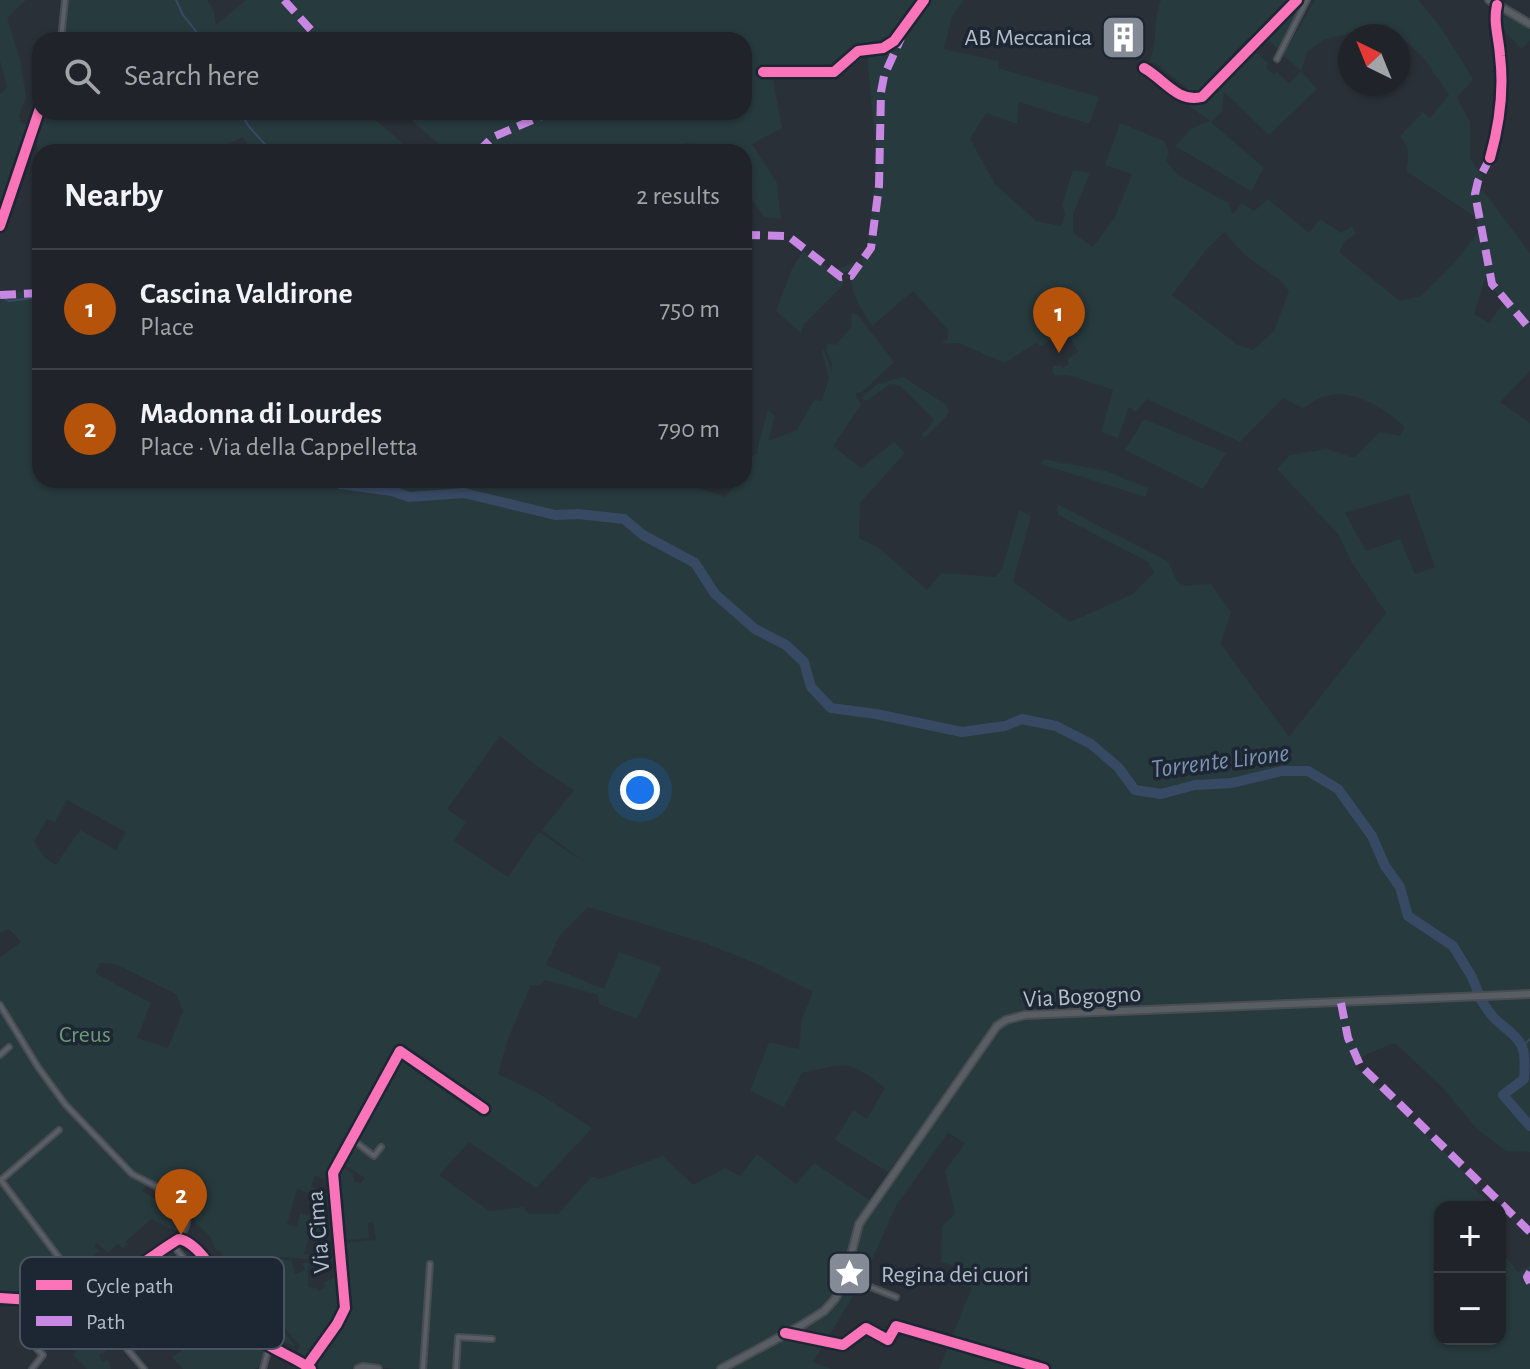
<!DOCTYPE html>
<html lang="en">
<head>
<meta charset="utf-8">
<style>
	body { margin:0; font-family:"Alegreya Sans",sans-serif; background:#282c32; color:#f1f3f6 }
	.controls { position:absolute; right:24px; bottom:24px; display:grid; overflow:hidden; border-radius:16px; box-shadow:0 2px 6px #0004 }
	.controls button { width:72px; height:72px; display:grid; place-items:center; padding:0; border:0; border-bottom:2px solid #3d4147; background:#20242a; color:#f1f3f6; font:40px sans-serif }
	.compass { position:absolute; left:1338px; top:24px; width:72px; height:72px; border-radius:50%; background:#20242a; box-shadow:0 2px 6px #0004; rotate:317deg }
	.you { position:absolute; left:640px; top:790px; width:28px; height:28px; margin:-20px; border:6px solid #fff; border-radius:50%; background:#1a73e8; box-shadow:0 0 0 12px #1a73e833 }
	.badge { display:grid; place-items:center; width:52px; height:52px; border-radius:50%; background:#b45309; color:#fff; font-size:26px; font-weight:700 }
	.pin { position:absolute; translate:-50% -66px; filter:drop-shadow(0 2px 4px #0008) }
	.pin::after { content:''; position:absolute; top:42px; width:28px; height:24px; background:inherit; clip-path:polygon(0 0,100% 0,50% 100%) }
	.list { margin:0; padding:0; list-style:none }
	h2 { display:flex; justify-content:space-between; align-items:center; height:104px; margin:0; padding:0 32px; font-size:34px }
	h2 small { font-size:26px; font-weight:400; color:#a2a4a8 }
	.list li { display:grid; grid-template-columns:52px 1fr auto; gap:24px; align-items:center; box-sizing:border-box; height:120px; padding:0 32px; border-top:2px solid #3d4147 }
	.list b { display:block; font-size:30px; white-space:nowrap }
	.list p { margin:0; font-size:26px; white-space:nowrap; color:#a2a4a8 }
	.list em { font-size:26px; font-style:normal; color:#a2a4a8 }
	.icon { flex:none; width:44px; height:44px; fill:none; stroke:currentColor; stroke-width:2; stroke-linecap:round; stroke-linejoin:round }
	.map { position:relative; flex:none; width:1530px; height:1369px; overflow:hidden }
	.search { position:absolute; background:#20242a; box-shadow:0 2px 6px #0004; left:32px; top:32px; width:720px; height:88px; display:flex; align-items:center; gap:20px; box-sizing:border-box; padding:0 28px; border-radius:24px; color:#a2a4a8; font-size:30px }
	.panel { position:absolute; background:#20242a; box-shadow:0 2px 6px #0004; left:32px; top:144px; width:720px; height:344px; border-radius:24px }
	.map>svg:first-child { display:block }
	.green { fill:#273a3e; fill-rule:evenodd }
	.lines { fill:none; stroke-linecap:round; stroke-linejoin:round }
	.stream { stroke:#384963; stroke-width:2 }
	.river { stroke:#384963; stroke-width:10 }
	.street-casing { stroke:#484c53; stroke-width:8 }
	.secondary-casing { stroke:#484c53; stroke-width:10 }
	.street { stroke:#5a5e66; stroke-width:4 }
	.secondary { stroke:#595d64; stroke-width:6 }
	.quiet { stroke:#c787e3; stroke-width:8; stroke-dasharray:16 8; stroke-linecap:butt }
	.cycleway-casing { stroke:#1d2633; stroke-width:15 }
	.cycleway { stroke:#fb73b8; stroke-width:10 }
	.labels { text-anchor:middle; stroke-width:7; stroke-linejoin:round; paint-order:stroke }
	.poi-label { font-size:24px; fill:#b4bcc9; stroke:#1d2633; text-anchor:end }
	.street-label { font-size:24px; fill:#b4bcc9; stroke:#1d2633 }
	.park-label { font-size:24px; fill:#6b9a76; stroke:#1d2633 }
	.water-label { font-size:26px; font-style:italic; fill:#7c92b1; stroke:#1d2633 }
	.key { fill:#1d2633; stroke:#4a5360; stroke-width:2 }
	.key-label { font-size:22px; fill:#b4bcc9 }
</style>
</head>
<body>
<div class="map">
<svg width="1530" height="1369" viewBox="0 0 1530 1369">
	<rect width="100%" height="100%" fill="#2a3038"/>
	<!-- green -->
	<g class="green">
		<path d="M0,0H26L7,18L20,59L26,97L19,116L21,123L32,126L0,221V94L7,87L0,61Z"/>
		<path d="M66,0H207L214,11L216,25L246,0H289L291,2L294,0H964L952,17L944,49L999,61L998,68L1099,97L1089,124L1019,102L1017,124L986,113L970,139L995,184L1036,221L1061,226L1065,215L1062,205L1073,170L1090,173L1073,214V233L1093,247L1115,217L1132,174L1105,165L1120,123L1164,141L1169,153L1166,161L1178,175L1228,203L1233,214L1242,203L1254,211L1268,199L1309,233L1320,219L1341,233L1352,226L1356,234L1345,241L1339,252L1400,301L1421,296L1455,262L1478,232L1477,218L1406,171C1409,157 1410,147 1400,136L1423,112L1430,118L1449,95L1423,57L1386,24L1323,40L1307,52L1301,71L1317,89L1269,135L1224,92L1222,111L1211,122L1264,168L1251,191L1175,146L1192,128L1210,121L1181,100L1193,103L1205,98L1257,44L1260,46L1255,51L1269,64L1266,68L1274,75L1277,72L1289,84L1301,71L1283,55L1315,0H1418L1440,26L1473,79L1457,98L1470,122V158L1482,176L1478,184L1530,253V371L1500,402L1530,423V1152L1506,1151L1476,1128L1443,1088L1395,1043L1367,1054L1354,1065L1476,1183L1473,1188L1487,1199L1480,1207H1440V1339H1500V1250L1518,1272L1530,1266V1369H939L972,1287L952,1285L966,1269L941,1262L942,1226L955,1214L945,1171L965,1143L948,1133L896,1206L864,1278L813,1362L831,1369H726L827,1312C851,1288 848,1256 862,1227C885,1182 918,1139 945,1096L888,1172L835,1140L853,1110L867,1119L885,1088C848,1059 847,1063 802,1073L784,1107L750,1091L769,1042L799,1049L802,1018L813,992L757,964L705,943L588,907L560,935L546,965L604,989L619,952L662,967L637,1019L599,1004L598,995L545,980L539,986L531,985L508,1039L498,1074L538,1093L592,1128L536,1188L469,1142L439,1175L489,1211L523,1207L529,1214H558L592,1176L599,1179L663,1156L693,1185L725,1168L740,1176L757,1154L796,1184L814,1163L871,1201L856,1223L842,1277L831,1301L822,1309L743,1357L716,1369H395L361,1365L351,1369H317L311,1365L346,1308L342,1243L376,1240L373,1222L368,1223L369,1238L346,1240L341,1237L335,1180L337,1168L343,1166L353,1174L354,1182L361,1183L365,1178L343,1164L330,1165V1183L315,1175L311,1187L327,1193L328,1196L318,1202L310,1198L311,1194L297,1189L287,1224L297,1227L300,1213L308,1216C313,1204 321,1198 333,1201L334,1205L316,1207L313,1220L327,1224L331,1211L334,1210L336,1236L311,1230L304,1254L338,1258L341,1275H338L336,1261L280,1257L279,1259L292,1261L295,1274L305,1270L302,1263H320L308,1266V1287L316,1288L319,1291L326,1286L323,1283L334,1278L341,1286L342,1311L316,1350L312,1348L311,1351L314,1353L306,1361L295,1355L300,1346L281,1324L283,1322L272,1310V1307L260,1318L279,1336L284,1331L296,1347L275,1338L257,1319L250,1326L234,1303L252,1287L255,1290L270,1279L253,1268L235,1282L230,1277L221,1252L215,1249L210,1236L196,1224L193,1199L186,1194L176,1204L146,1186L142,1191L169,1206L161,1209L163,1216L181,1210L183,1226L175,1231L151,1219L125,1242L128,1244L123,1248L117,1244L108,1253L97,1243L94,1246L99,1251L72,1273L0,1172V957L21,942L9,929L0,933V295L40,288V480H681L682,485L693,486L725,497L739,480H744V457L746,460L759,452L757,450L768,410L775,416L768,441L797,430L814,400L822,401L829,378L822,352L824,350L832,372V364L826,350L828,343L836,345L852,326L851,314H857L894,362L862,392L855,393L861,405L833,446L861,468L894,442L905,453L860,503L859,538L878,547L927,590L941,573L996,577L1002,569L1019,510L1031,516L1013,582L1070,622L1133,594L1154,573L1148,562L1058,515L1057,504L1169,562C1179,592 1182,585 1211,584L1231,612L1221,644L1289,737L1386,613L1351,561L1338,534L1277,469L1290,455L1327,449L1354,458L1380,432L1400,436L1405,427C1385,409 1354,388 1325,396C1318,398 1310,404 1303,408L1283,398L1240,442L1147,399L1136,412L1129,407L1118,438L1101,432L1113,390L1068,375L1055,376L1052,371L1054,366H1061L1063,368L1069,364L1067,359L1078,352L1070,338L1059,344L1054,338L1041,346L1036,343L1004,363L959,343H940L948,339V330L913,291L872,326L860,307L853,291L851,279L863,266L862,260C852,267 849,276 836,270L858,261L867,254L877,161L867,55L839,78L773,79L782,128L752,144L777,183L781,219L764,217L744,187V152H710L711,147L685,143L683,152H448L402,112H744V40H61ZM1224,232L1246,256L1281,281L1289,291L1274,331L1253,350L1238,345L1172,295L1206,250ZM1485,279L1504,302L1489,323L1474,314ZM1409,494L1435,567L1415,574L1400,539L1366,551L1345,513ZM500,736L538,767L574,790L542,830L584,862L539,832L508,877L454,841L466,822L447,809ZM67,800L126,832L116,850L80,830L56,865L44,857L34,841L47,819L55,822ZM100,963L115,964L176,994L183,1011L168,1048L137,1038L151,1003L95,973Z"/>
		<path d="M1161,0H1294L1255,38H1248L1205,83L1209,87L1196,96L1183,94L1187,88L1155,63L1149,62C1159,39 1152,23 1161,0Z"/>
		<path d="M1302,0L1304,1L1279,49L1267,40L1263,43L1260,40Z"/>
		<path d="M1500,11L1530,28V41L1521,49L1498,24Z"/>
		<path d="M41,112H366L413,152H251L243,137L211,152H40V158L34,132Z"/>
		<path d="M803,251L826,266L843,281V285L803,325L801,333L776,311L792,269Z"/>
		<path d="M903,377L945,404L949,411L946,417L924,438L921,433L925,432L934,420L901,386L890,384L867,401L861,398L877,384Z"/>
		<path d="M1144,419L1226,453L1203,489L1125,450Z"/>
		<path d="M1044,459L1106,471L1148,488L1146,497L1040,464Z"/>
		<path d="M0,1183L70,1279L63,1283L55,1275L51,1277L49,1275L41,1281L42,1300L31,1291L14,1298L0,1297Z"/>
		<path d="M163,1278L169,1286L174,1282L190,1297L193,1305L216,1294L211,1285L216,1281L246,1332L264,1352L262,1366L254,1369H183L172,1357L181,1351L179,1342L183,1338L179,1334L171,1340L159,1326L143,1343L139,1339L134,1343L139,1349L134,1354L122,1340L144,1323L143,1317L164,1297L154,1282Z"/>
		<path d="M104,1328L109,1338L101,1343L106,1352L99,1355L102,1362L108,1360L111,1369H87L73,1355L76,1352L75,1350L84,1340L87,1346L93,1344L92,1340L98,1338L97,1335Z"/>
	</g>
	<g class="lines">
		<!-- stream -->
		<g class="stream">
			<path d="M176,0L183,15L203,40"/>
			<path d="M242,112C245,128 262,137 270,152"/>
			<path d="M5,299L9,301L40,297"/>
			<path d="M336,480L340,484"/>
			<path d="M1522,1047L1530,1039"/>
		</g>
		<!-- river -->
		<g class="river">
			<path d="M340,484L392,491L409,497L464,493L555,515L578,514L624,519L643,535L695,563L715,594L755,629L786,645L804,662L811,687L831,708L876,714L962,732L1005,726L1022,719L1056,726L1091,744L1118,767L1135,790L1161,794L1195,785L1232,783L1282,771H1308L1338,789L1372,836L1385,866L1400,887L1408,916L1453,946L1472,977L1478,992"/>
			<path d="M1479,997C1484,1004 1489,1013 1495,1019C1521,1042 1527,1041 1524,1079L1503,1095L1530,1126"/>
		</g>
		<defs>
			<g id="street">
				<path d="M61,40L65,0"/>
				<path d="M1277,59L1307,0"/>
				<path d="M1144,68C1164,79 1177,103 1202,97L1297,0"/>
				<path d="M763,72H834L858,51L883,48L894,41L924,0"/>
				<path d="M1490,158C1499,126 1504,89 1500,56C1499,38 1493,23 1497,5"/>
				<path d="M0,226L40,108"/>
				<path d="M0,1005L38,1067L65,1104L132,1174L179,1198C192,1211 189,1226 179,1239"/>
				<path d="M0,1055L9,1047"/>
				<path d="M353,1140L374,1156L381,1147"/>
				<path d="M0,1179L81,1287L87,1289"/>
				<path d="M1,1180L59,1130"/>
				<path d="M171,1243L208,1287"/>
				<path d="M72,1275L87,1263L106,1283"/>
				<path d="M845,1277L896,1297"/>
				<path d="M96,1290L128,1350L144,1369"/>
				<path d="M788,1334L843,1345L866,1328L888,1340L896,1326L1044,1369"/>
				<path d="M307,1366L337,1324L345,1308L333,1173L400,1051L484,1109"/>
				<path d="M32,1369L43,1355L37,1349L69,1306V1301"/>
				<path d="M263,1369L269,1347"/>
				<path d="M423,1369L430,1264"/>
				<path d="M456,1369L458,1337L492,1339"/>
			</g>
			<g id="secondary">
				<path d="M1489,0L1530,24"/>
				<path d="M0,1298L62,1302L69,1301L87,1289C106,1293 159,1250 179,1239C208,1245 230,1306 248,1328C264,1348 290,1354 311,1369"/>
				<path d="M358,1369L363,1367L378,1369"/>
				<path d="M721,1369L802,1325L824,1311L835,1299L844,1282L859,1224L997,1026L1006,1020L1025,1015L1530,994"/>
			</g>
		</defs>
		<!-- street casing -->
		<use href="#street" class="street-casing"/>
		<!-- secondary casing -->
		<use href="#secondary" class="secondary-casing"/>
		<!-- street -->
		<use href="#street" class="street"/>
		<!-- secondary -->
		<use href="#secondary" class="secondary"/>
		<!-- quiet -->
		<g class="quiet">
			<path d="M284,0L320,40"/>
			<path d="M478,152L493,137L551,112"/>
			<path d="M1490,158L1478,181L1475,194L1492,284L1530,329"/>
			<path d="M744,235L788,236L841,277L851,276L871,248L879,186L881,92L884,76L901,38"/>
			<path d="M0,295L40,293"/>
			<path d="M1341,1003L1348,1038L1360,1065L1530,1232"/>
			<path d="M1530,1272L1527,1277L1530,1283"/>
		</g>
		<defs>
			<g id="cycleway">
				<path d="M1144,68C1164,79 1177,103 1202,97L1297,0"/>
				<path d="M763,72H834L858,51L883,48L894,41L924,0"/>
				<path d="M1490,158C1499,126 1504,89 1500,56C1499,38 1493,23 1497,5"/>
				<path d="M0,226L40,108"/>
				<path d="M0,1298L62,1302L69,1301L87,1289C106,1293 159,1250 179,1239C208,1245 230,1306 248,1328C264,1348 290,1354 311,1369"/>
				<path d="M785,1333L843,1345L866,1328L888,1340L896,1326L1044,1369"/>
				<path d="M307,1366L337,1324L345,1308L333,1173L400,1051L484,1109"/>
			</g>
		</defs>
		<!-- cycleway casing -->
		<use href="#cycleway" class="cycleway-casing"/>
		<!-- cycleway -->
		<use href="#cycleway" class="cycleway"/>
	</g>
	<!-- icons -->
	<defs>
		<symbol id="building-square" viewBox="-11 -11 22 22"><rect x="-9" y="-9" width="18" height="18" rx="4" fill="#848b96" stroke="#1d2633"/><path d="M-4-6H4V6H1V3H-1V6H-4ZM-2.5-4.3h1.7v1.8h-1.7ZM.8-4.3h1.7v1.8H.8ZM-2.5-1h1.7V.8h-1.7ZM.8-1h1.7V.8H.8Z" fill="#fff"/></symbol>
		<symbol id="sight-square" viewBox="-11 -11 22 22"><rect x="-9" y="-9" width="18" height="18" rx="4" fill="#848b96" stroke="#1d2633"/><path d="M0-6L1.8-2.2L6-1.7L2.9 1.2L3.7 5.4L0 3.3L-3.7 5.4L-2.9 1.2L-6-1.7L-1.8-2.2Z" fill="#fff"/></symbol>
	</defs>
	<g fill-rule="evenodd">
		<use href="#building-square" x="1098" y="12" width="51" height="51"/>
		<use href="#sight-square" x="824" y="1248" width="51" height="51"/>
	</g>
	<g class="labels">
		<!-- poi labels -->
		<g class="poi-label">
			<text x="1092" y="45">AB Meccanica</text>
			<text x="881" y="1282" text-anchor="start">Regina dei cuori</text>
		</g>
		<!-- street labels -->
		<g class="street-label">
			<text transform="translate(1082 996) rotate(-3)" y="8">Via Bogogno</text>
			<text transform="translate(318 1232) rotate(-95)" y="8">Via Cima</text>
		</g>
		<!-- park labels -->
		<g class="park-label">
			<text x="85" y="1042">Creus</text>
		</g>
		<!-- water labels -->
		<g class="water-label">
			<text transform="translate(1220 760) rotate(-7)" y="9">Torrente Lirone</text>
		</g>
	</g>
	<!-- legend -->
	<rect x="20" y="1257" width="264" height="92" rx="12" class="key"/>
	<rect x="36" y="1280" width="36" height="10" fill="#fb73b8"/>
	<rect x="36" y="1316" width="36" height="10" fill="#c787e3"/>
	<g class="key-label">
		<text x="86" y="1293">Cycle path</text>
		<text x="86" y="1329">Path</text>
	</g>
</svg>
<div class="controls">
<button>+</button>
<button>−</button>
</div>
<svg class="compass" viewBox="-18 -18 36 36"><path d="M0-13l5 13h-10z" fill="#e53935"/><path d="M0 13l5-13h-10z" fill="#a2a4a8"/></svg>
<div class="you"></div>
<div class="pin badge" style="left:1059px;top:353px">1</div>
<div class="pin badge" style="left:181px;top:1235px">2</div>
<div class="search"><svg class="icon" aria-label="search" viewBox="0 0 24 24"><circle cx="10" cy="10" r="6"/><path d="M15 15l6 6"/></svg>Search here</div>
<section class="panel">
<h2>Nearby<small>2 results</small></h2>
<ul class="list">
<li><span class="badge">1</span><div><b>Cascina Valdirone</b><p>Place</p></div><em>750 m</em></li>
<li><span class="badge">2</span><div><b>Madonna di Lourdes</b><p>Place · Via della Cappelletta</p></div><em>790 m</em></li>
</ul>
</section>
</div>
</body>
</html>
